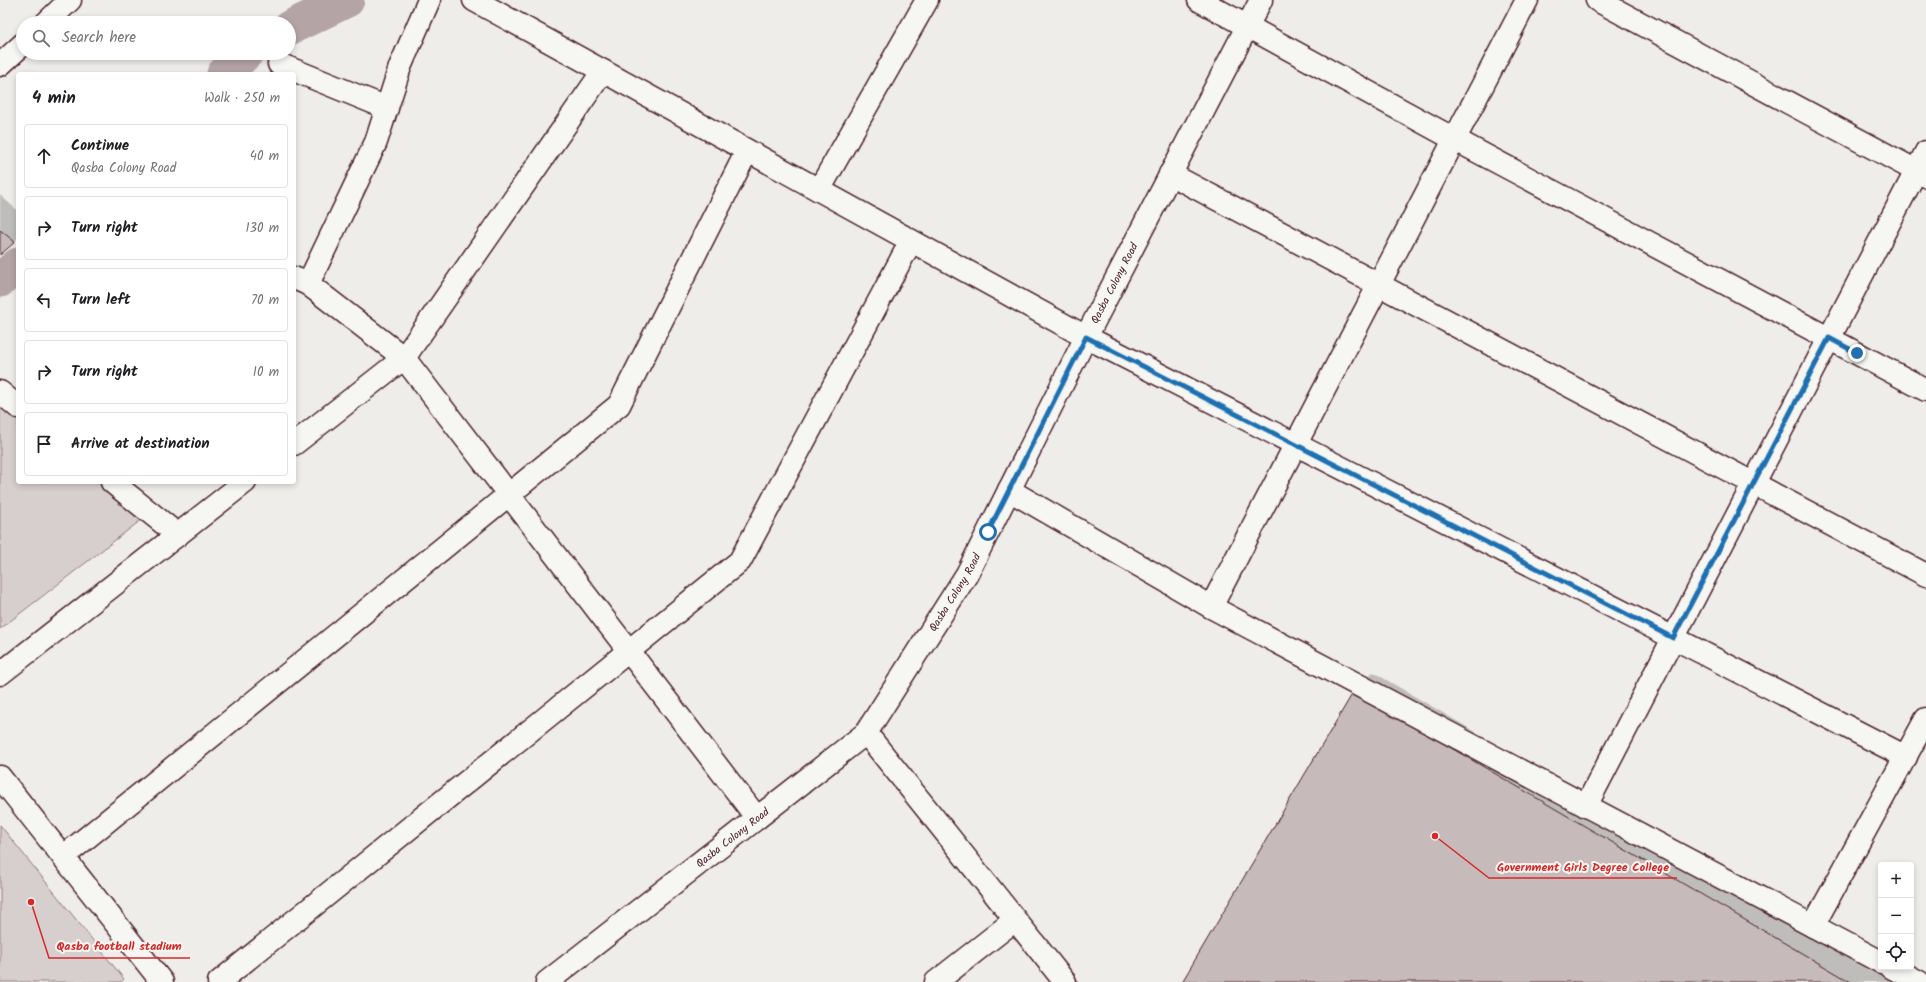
<!DOCTYPE html>
<html lang="en">
<head>
<meta charset="utf-8">
<style>
	body { margin:0; font-family:Kalam,sans-serif; background:#f2f2f2; color:#202124 }
	.controls { position:absolute; right:12px; bottom:12px; display:grid; overflow:hidden; border-radius:4px; box-shadow:0 2px 6px #0003 }
	.controls button { width:36px; height:36px; display:grid; place-items:center; padding:0; border:0; border-bottom:1px solid #e0e0e0; background:#fff; color:#202124; font:20px sans-serif }
	.stop { position:absolute; width:12px; height:12px; margin:-9px; border:3px solid #1f6fb2; border-radius:50%; background:#fff }
	.stop.end { background:#1f6fb2; border-color:#fff; box-shadow:0 1px 4px #0008 }
	.list { margin:0; padding:0; list-style:none }
	h2 { display:flex; justify-content:space-between; align-items:center; height:52px; margin:0; padding:0 16px; font-size:17px }
	h2 small { font-size:13px; font-weight:400; color:#757577 }
	.list li { display:grid; grid-template-columns:26px 1fr auto; gap:12px; align-items:center; box-sizing:border-box; height:64px; margin:0 8px 8px; padding:0 8px; border:1px solid #e0e0e0; border-radius:4px }
	.list b { display:block; font-size:15px; white-space:nowrap }
	.list p { margin:0; font-size:13px; white-space:nowrap; color:#757577 }
	.list em { font-size:13px; font-style:normal; color:#757577 }
	.icon { flex:none; width:22px; height:22px; fill:none; stroke:currentColor; stroke-width:2; stroke-linecap:round; stroke-linejoin:round }
	.map { position:relative; flex:none; width:1926px; height:982px; overflow:hidden }
	.search { position:absolute; background:#fff; box-shadow:0 2px 6px #0003; left:16px; top:16px; width:280px; height:44px; display:flex; align-items:center; gap:10px; box-sizing:border-box; padding:0 14px; border-radius:22px; color:#757577; font-size:15px }
	.panel { position:absolute; background:#fff; box-shadow:0 2px 6px #0003; left:16px; top:72px; width:280px; height:412px; border-radius:4px }
	.map>svg:first-child { display:block }
	.green { fill:#d7cfce; stroke:#90777c }
	.shadow { fill:#0003 }
	.lines { fill:none; stroke-linecap:round; stroke-linejoin:round }
	.canal { stroke:#b4a4a5; stroke-width:35 }
	.building { fill:#c6babb; stroke:#4a1f2b }
	.minor-casing { stroke:#4a1f2b; stroke-width:25 }
	.minor { stroke:#f6f6f2; stroke-width:22 }
	.route { stroke:#1f6fb2; stroke-width:5 }
	.labels { text-anchor:middle; stroke-width:4; stroke-linejoin:round; paint-order:stroke }
	.street-label { font-size:11px; fill:#4a1f2b; stroke:#f6f6f2 }
	.leader { fill:none; stroke:#d62828; stroke-width:1.5 }
	.callout-dot { fill:#d62828; stroke:#f6f6f2; stroke-width:1.5 }
	.callout-label { font-size:12px; text-anchor:middle; font-weight:bold; fill:#d62828; stroke:#f6f6f2; stroke-width:4; stroke-linejoin:round; paint-order:stroke }
</style>
</head>
<body>
<div class="map">
<svg width="1926" height="982" viewBox="0 0 1926 982">
	<rect width="100%" height="100%" fill="#efedea"/>
	<filter id="ink" filterUnits="userSpaceOnUse"><feTurbulence type="fractalNoise" baseFrequency=".025" numOctaves="2"/><feDisplacementMap in="SourceGraphic" scale="8" xChannelSelector="R" yChannelSelector="G"/><feConvolveMatrix kernelMatrix="1 2 1 2 8 2 1 2 1" color-interpolation-filters="sRGB"/></filter>
	<g filter="url(#ink)">
		<!-- green -->
		<g class="green">
			<path d="M0,402L18,404V482H124L158,507L0,629Z"/>
			<path d="M0,825L124,979L121,982H0Z"/>
		</g>
		<!-- shadow -->
		<g class="shadow">
			<path d="M0,195L18,211V238L0,254Z"/>
			<path d="M1373,672L1902,982H1183L1354,691Z"/>
		</g>
		<g class="lines">
			<!-- canal -->
			<g class="canal">
				<path d="M289,28L347,0"/>
				<path d="M224,74L246,53"/>
				<path d="M0,280L18,265"/>
			</g>
		</g>
		<!-- building -->
		<g class="building">
			<path d="M0,230L15,242L0,255Z"/>
			<path d="M1354,691L1851,982H1182Z"/>
		</g>
		<g class="lines">
			<defs>
				<g id="minor">
					<path d="M474,0L1086,337L1906,757"/>
					<path d="M1199,0L1454,139L1926,390"/>
					<path d="M1597,0L1926,176"/>
					<path d="M46,23L70,0"/>
					<path d="M279,64L387,108"/>
					<path d="M0,65L23,44"/>
					<path d="M1170,174L1926,575"/>
					<path d="M819,190L927,0"/>
					<path d="M294,278L308,284L404,358L757,818"/>
					<path d="M308,284L376,142L400,67L429,0"/>
					<path d="M0,392L18,407"/>
					<path d="M294,444L404,358L603,71"/>
					<path d="M112,482L178,535"/>
					<path d="M1009,490L1211,607L1881,962"/>
					<path d="M1211,607L1527,0"/>
					<path d="M0,674L245,482"/>
					<path d="M866,733L1065,982"/>
					<path d="M0,777L162,982"/>
					<path d="M1586,806L1926,152"/>
					<path d="M63,857L619,405L747,151"/>
					<path d="M1813,926L1926,719"/>
					<path d="M1891,967L1919,982"/>
					<path d="M219,982L740,561L911,241"/>
					<path id="s1" d="M547,982L866,733L967,574L1086,337L1261,0"/>
					<path d="M936,982L1015,920"/>
				</g>
			</defs>
			<!-- minor casing -->
			<use href="#minor" class="minor-casing"/>
			<!-- minor -->
			<use href="#minor" class="minor"/>
		</g>
	</g>
	<g class="lines" filter="url(#ink)">
		<!-- route -->
		<path class="route" d="M988,532L1086,337L1673,638L1829,338L1857,353"/>
	</g>
	<g class="labels">
		<!-- street labels -->
		<g class="street-label">
			<text dy="4" stroke="none"><textPath href="#s1" startOffset="919">Qasba Colony Road</textPath></text>
			<text dy="4" stroke="none"><textPath href="#s1" startOffset="571">Qasba Colony Road</textPath></text>
			<text dy="4" stroke="none"><textPath href="#s1" startOffset="235">Qasba Colony Road</textPath></text>
		</g>
	</g>
	<!-- callouts -->
	<path class="leader" d="M1435 836L1489 878H1677M31 902L49 958H190"/>
	<g class="callout-dot">
		<circle cx="1435" cy="836" r="4"/>
		<circle cx="31" cy="902" r="4"/>
	</g>
	<g class="callout-label">
		<text x="1583" y="871">Government Girls Degree College</text>
		<text x="119" y="950">Qasba football stadium</text>
	</g>
</svg>
<div class="controls">
<button>+</button>
<button>−</button>
<button><svg class="icon" aria-label="locate" viewBox="0 0 24 24"><circle cx="12" cy="12" r="6"/><path d="M12 2v4M12 18v4M2 12h4M18 12h4"/></svg></button>
</div>
<div class="stop" style="left:988px;top:532px"></div>
<div class="stop end" style="left:1857px;top:353px"></div>
<div class="search"><svg class="icon" aria-label="search" viewBox="0 0 24 24"><circle cx="10" cy="10" r="6"/><path d="M15 15l6 6"/></svg>Search here</div>
<section class="panel">
<h2>4 min<small>Walk · 250 m</small></h2>
<ul class="list">
<li><svg class="icon" aria-label="ahead" viewBox="0 0 24 24"><path d="M12 20V5M6 11l6-6 6 6"/></svg><div><b>Continue</b><p>Qasba Colony Road</p></div><em>40 m</em></li>
<li><svg class="icon" aria-label="right" viewBox="0 0 24 24"><path d="M7 20v-9h11M14 6l5 5-5 5"/></svg><div><b>Turn right</b></div><em>130 m</em></li>
<li><svg class="icon" aria-label="left" viewBox="0 0 24 24"><path d="M17 20v-9H6M10 6l-5 5 5 5"/></svg><div><b>Turn left</b></div><em>70 m</em></li>
<li><svg class="icon" aria-label="right" viewBox="0 0 24 24"><path d="M7 20v-9h11M14 6l5 5-5 5"/></svg><div><b>Turn right</b></div><em>10 m</em></li>
<li><svg class="icon" aria-label="arrive" viewBox="0 0 24 24"><path d="M6 21V4h12l-3 4 3 4H6"/></svg><div><b>Arrive at destination</b></div></li>
</ul>
</section>
</div>
</body>
</html>
